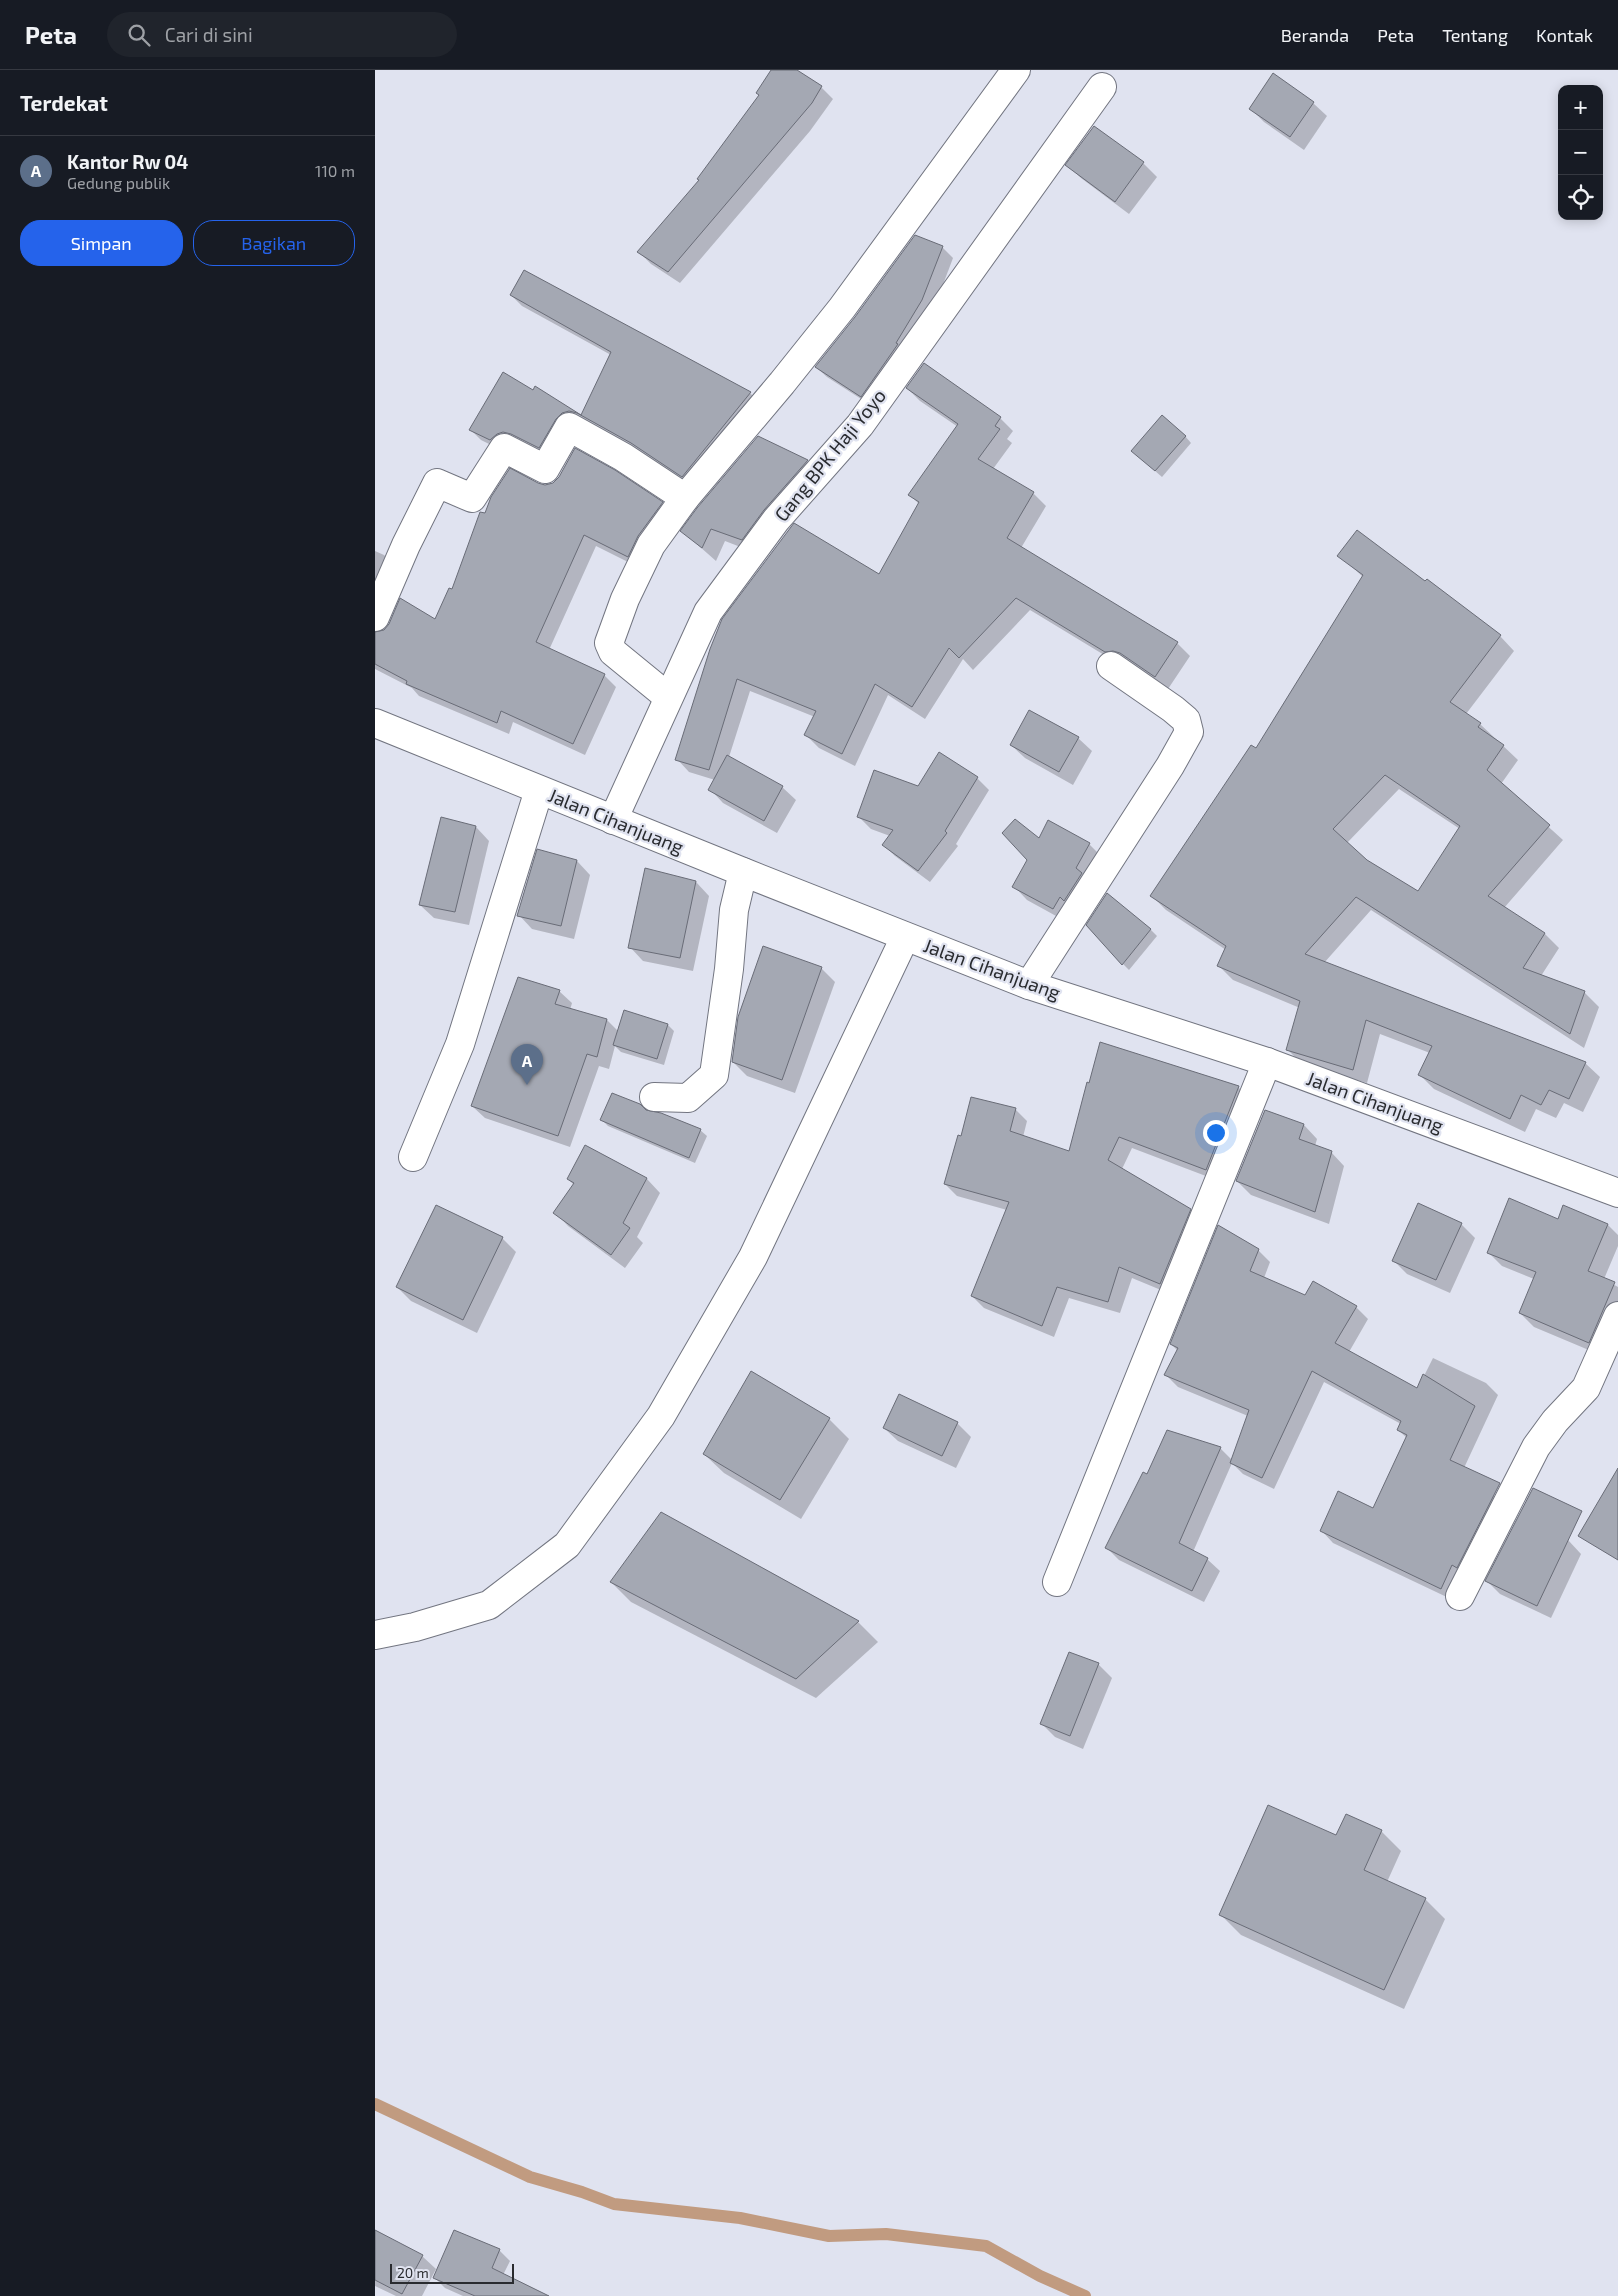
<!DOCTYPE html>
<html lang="id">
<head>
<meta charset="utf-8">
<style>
	body { margin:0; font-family:"Exo 2",sans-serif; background:#20242c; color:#f1f3f6 }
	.controls { position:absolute; right:15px; top:15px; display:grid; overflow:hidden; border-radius:10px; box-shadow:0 2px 12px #0003 }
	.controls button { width:45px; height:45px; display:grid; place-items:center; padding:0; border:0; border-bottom:1px solid #363941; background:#171b24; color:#f1f3f6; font:25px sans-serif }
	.scale { position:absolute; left:15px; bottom:12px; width:124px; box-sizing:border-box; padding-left:5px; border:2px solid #292b2f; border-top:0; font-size:14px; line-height:18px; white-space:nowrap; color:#292b2f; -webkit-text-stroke:4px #e0e3f0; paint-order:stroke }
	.you { position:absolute; left:840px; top:1062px; width:18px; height:18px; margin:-12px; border:4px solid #fff; border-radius:50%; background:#1a73e8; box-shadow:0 0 0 8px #1a73e833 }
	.badge { display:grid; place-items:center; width:32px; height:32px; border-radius:50%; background:#2563eb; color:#fff; font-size:16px; font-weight:700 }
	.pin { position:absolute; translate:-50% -41px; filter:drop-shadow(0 1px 2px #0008) }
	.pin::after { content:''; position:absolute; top:26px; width:18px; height:15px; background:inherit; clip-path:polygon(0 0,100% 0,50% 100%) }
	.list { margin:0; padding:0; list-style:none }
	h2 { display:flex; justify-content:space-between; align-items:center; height:65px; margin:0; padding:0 20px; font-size:21px }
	h2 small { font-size:16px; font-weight:400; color:#9ea1a6 }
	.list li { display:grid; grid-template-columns:32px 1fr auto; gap:15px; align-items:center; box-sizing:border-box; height:70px; padding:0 20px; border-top:1px solid #363941 }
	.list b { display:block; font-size:19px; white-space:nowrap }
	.list p { margin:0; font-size:16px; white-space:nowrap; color:#9ea1a6 }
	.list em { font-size:16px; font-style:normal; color:#9ea1a6 }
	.actions { display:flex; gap:10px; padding:15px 20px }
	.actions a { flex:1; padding:11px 0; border:1px solid #2563eb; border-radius:20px; text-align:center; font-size:18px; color:#2563eb }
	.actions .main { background:#2563eb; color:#fff }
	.icon { flex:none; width:28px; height:28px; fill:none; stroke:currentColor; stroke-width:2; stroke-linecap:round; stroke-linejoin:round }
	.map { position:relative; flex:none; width:1243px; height:2226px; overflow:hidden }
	header { display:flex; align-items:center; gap:30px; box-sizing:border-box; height:70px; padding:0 25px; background:#171b24; border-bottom:1px solid #363941 }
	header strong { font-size:24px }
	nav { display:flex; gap:28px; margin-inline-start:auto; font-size:18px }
	.search { width:350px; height:45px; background:#20242c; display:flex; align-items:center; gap:12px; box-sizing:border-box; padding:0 18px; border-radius:28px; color:#9ea1a6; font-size:19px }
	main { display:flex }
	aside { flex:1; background:#171b24 }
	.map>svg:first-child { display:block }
	.shadow { fill:#0003; fill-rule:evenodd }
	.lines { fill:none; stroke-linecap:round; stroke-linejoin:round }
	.stream { stroke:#c19b80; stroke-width:12 }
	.building { fill:#a4a8b3; stroke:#696c77; fill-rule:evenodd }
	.minor-casing { stroke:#727580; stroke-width:30 }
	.major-casing { stroke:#727580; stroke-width:30 }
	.minor { stroke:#fff; stroke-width:28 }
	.major { stroke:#fff; stroke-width:28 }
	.labels { text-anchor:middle; stroke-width:4.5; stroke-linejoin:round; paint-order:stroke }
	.street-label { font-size:19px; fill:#292b2f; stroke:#e0e3f0 }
</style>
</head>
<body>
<header>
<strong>Peta</strong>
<div class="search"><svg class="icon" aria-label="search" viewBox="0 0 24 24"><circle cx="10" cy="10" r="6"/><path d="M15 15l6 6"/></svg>Cari di sini</div>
<nav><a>Beranda</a><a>Peta</a><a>Tentang</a><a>Kontak</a></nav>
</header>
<main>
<aside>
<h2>Terdekat<small></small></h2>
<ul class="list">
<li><span class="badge" style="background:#5c6f8a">A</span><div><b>Kantor Rw 04</b><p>Gedung publik</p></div><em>110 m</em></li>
</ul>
<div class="actions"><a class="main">Simpan</a><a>Bagikan</a></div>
</aside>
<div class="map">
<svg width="1243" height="2226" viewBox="0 0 1243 2226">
	<rect width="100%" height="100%" fill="#e0e3f0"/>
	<!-- shadow -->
	<g class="shadow">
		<path d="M397,0H419L446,17L458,29L435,61L305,213L276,194L264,182L325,110L385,26Z"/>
		<path d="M938,33L952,46L929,80L889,52L876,39Z"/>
		<path d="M719,57L768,93L782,107L754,144L706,108L692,95Z"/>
		<path d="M567,177L578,188L558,241L497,336L452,307L441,297Z"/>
		<path d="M137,226L375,323L385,333L318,416L267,383L213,353L174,387L126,380L106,370L96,360L158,322L160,318L207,346L236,285L147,236Z"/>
		<path d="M532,318L625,348L638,361L632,369L637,373L618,399L658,423L671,436L646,478L802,573L815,586L793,619L744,594L655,540L598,600L588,589L550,649L513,625L480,696L444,678L431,665L440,647L375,621L354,687L407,717L421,730L402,763L348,733L335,719L340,710L314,702L302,689L336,580L504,505L544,434L535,425L583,357L545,331Z"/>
		<path d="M810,366L816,373L787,407L764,387Z"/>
		<path d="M383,367L432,391L446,405L381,483L350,471L341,491L307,461Z"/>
		<path d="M163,414L287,433L299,445L265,498L221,476L174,580L229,605L241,617L210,685L138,652L134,664L44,626L37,618L0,599V564L11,560L26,530L61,551L77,521L110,445Z"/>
		<path d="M0,481L9,485L21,497L0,547Z"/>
		<path d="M964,485L1051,513L1052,511L1125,566L1139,581L1091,644L1105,654L1143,690L1126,714L1188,770L1129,838L1170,864L1184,878L1166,906L1210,923L1224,937L1209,978L996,840L949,893L1210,993L1225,1007L1208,1042L1189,1033L1181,1048L1161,1039L1150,1062L1059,1019L1045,1005L1055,983L1005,964L992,1013L927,994L913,980L925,938L858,910L844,896L851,880L791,840L777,826L881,680L988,507ZM1024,719L1085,759L1043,823L981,784L971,774Z"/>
		<path d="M703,668L717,681L698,715L650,688L636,675Z"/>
		<path d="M602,708L614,720L581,774L583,776L555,812L520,786L508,774L515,766L496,759L484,747L544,717Z"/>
		<path d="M101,757L114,771L94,855L59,848L45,835Z"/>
		<path d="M664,770L714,774L727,787L692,852L652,830L639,816Z"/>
		<path d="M163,781L202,791L215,805L199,869L157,859L144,845Z"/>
		<path d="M271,800L321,812L334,826L318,901L268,891L255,877Z"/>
		<path d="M775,859L782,866L754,900L748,894Z"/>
		<path d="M446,898L460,912L420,1023L372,1006L358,992Z"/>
		<path d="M184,921L197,933L195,940L232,950L244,962L293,955L299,961L289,995L246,982L240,976L234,999L224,996L195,1077L110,1048L97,1036Z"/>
		<path d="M863,1017L875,1029L844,1111L757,1078L747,1099L815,1140L827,1152L798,1225L757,1208L745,1243L694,1228L679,1267L609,1238L597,1226L632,1140L582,1126L570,1114L587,1067L640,1039L652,1051L648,1067L694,1082Z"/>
		<path d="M890,1041L929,1055L942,1069L940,1076L956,1082L969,1096L954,1154L876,1125L862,1111Z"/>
		<path d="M271,1042L325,1060L332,1066L320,1093L233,1056L227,1050Z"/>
		<path d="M211,1077L272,1109L285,1123L262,1167L268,1173L250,1198L193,1156L180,1142L199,1115L193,1109Z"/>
		<path d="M1183,1150L1233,1155L1243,1165V1176L1229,1209L1243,1217V1250L1228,1286L1159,1257L1145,1243L1159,1209L1127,1196L1113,1182Z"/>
		<path d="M1086,1154L1100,1168L1075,1223L1032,1204L1019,1191Z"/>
		<path d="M127,1168L141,1182L102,1263L36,1231L22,1217Z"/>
		<path d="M883,1180L895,1192L889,1208L930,1227L981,1237L993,1249L974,1282L1042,1320L1058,1288L1111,1313L1123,1325L1089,1398L1131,1437L1078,1530L958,1473L947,1461L999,1440L1032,1368L1023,1360L1026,1354L949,1312L899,1419L868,1404L857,1393L818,1482L832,1489L845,1501L829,1532L744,1490L732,1478L773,1405L793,1362L846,1379L857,1390L873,1346L803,1317L791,1305L803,1281L796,1274Z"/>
		<path d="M454,1349L474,1369L426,1449L349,1403L329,1384Z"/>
		<path d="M582,1353L596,1367L581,1398L523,1371L509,1358Z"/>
		<path d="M286,1443L483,1552L503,1572L441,1628L256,1532L236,1512Z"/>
		<path d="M1193,1470L1206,1484L1176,1548L1125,1524L1112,1511Z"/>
		<path d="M723,1594L737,1608L708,1679L680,1667L667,1654Z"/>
		<path d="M1006,1761L1026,1781L1012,1812L1050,1829L1070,1849L1029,1939L866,1865L846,1845L962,1767Z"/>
		<path d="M0,2162L47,2186L61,2199L47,2226H21L0,2216Z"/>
		<path d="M124,2180L135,2191L128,2205L171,2226H88L70,2218L60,2208Z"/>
	</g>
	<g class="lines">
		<!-- stream -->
		<path class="stream" d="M0,2034L155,2107L207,2122L239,2134L365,2148L454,2166L511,2164L611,2176L665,2206L710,2226"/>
	</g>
	<!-- building -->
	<g class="building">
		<path d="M396,0H422L447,16L437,33L293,202L262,182L324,110L322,109L384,25L381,23Z"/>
		<path d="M898,3L939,32L915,67L874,39Z"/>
		<path d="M719,56L769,92L740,132L690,95Z"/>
		<path d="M540,165L568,176L547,230L521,273L523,274L486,327L440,297L480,247Z"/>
		<path d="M149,200L376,322L307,407L256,373L202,343L194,341L187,343L181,349L164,378L136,364L128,362L122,364L115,370L94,360L128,302L158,320L160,316L206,345L236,282L135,225Z"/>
		<path d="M549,293L626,347L620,356L625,359L603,389L659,422L632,468L803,572L780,607L745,583L738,581L730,582L641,528L584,588L574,578L537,637L500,614L467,684L429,665L441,641L362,609L334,700L300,690L335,579L347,549L419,453L504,504L544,432L533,425L583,354L531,318Z"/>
		<path d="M787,345L811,366L780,401L756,381Z"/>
		<path d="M383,366L433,390L389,440L367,470L336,459L327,478L305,461L322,438Z"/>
		<path d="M200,378L240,400L288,432L263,466L253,487L209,465L161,572L230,604L198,674L126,641L122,653L31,614L32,611L0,594V562L9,560L14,554L25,528L60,549L74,518L77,519L105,442L110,443L116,427L135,398L163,413L170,415L178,413L184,407Z"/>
		<path d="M982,460L1050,511L1052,509L1126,565L1075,632L1106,653L1103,657L1129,675L1112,700L1175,755L1113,826L1170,863L1148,898L1210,921L1195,964L981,827L930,884L1211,992L1194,1029L1174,1020L1166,1035L1146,1025L1135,1049L1043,1005L1057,976L991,950L978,1000L911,980L925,931L842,896L851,876L775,826L876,675L881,678L988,505L962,486ZM1010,705L1085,756L1043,821L992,790L958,759Z"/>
		<path d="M654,640L704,667L684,702L635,675Z"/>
		<path d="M564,682L603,707L570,761L572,763L543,801L507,775L518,760L482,747L499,700L543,716Z"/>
		<path d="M352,685L408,716L389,751L333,720Z"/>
		<path d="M66,747L101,756L80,842L44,835Z"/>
		<path d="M640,749L664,768L673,750L715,773L701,798L707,803L689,831L685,827L678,839L637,817L652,790L627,763Z"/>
		<path d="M162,779L202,790L186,856L142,846Z"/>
		<path d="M270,798L321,811L305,888L253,878Z"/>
		<path d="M732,823L776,859L747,895L711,855Z"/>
		<path d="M388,876L447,897L407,1010L357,992L363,947Z"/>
		<path d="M143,907L185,920L180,934L232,949L222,987L212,984L183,1066L96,1036Z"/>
		<path d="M249,940L293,954L282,989L238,975Z"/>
		<path d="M725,972L864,1016L831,1100L744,1067L733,1090L816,1139L785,1214L744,1197L733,1232L682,1217L667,1256L596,1226L634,1132L569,1114L583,1065L586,1066L596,1027L641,1038L635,1061L694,1081L712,1012L714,1013Z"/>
		<path d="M237,1023L265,1034L271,1040L286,1043L326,1059L314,1088L225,1050Z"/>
		<path d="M890,1040L929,1054L924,1069L957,1081L940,1142L861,1111Z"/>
		<path d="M210,1075L272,1108L248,1153L255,1158L236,1185L178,1143L199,1113L192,1109Z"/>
		<path d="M1134,1128L1183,1149L1188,1135L1233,1154L1213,1201L1240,1212L1214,1273L1144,1243L1161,1202L1112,1183Z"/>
		<path d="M1043,1133L1087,1153L1061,1210L1017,1191Z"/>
		<path d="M61,1135L128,1167L88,1250L21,1217Z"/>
		<path d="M843,1155L884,1179L875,1201L930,1225L938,1211L982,1236L960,1273L1042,1318L1048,1304L1100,1336L1075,1390L1125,1413L1082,1498L1077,1495L1066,1519L945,1461L963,1421L998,1438L1032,1365L1022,1360L1026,1351L937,1301L887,1408L855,1393L874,1340L789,1305L803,1278L795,1274Z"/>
		<path d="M376,1301L455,1348L405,1430L328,1384Z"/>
		<path d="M524,1324L583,1352L567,1386L508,1358Z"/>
		<path d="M792,1360L846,1377L804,1473L833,1488L817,1521L730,1478L768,1402L772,1404Z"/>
		<path d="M1243,1398V1490L1203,1466Z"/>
		<path d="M1158,1418L1207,1441L1162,1536L1110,1511Z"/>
		<path d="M286,1442L484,1551L421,1609L235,1512Z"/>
		<path d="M694,1582L724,1593L695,1666L665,1654Z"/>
		<path d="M893,1735L961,1765L971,1744L1007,1760L989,1800L1051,1828L1009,1920L844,1845Z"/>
		<path d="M0,2160L48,2185L27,2224L0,2210Z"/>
		<path d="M79,2160L125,2179L117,2198L174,2226H100L58,2208Z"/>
	</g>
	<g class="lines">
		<defs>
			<g id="minor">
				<path d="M0,547L31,475L62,413L97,428L129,378L170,399L194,357L248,387L310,428"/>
				<path d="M293,627L238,582L234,573L250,529L276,475L310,428L407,313L467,238L641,0"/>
				<path d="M238,750L333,542L401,450L485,355L727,17"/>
				<path d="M654,915L795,696L814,662L811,650L798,639L736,596"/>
				<path d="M279,1027L313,1028L339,1005L354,899L359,840L368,802"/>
				<path d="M38,1087L85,974L164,720"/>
				<path d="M682,1512L892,992"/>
				<path d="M1085,1526L1161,1377L1180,1351L1211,1318L1243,1246"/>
				<path d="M0,1565L40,1557L114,1535L192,1475L286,1346L378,1187L530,867"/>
			</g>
			<path id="major" d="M0,653L368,802L654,915L892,992L1243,1123"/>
		</defs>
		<!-- minor casing -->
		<use href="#minor" class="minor-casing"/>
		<!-- major casing -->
		<use href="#major" class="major-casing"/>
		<!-- minor -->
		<use href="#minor" class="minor"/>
		<!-- major -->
		<use href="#major" class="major"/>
	</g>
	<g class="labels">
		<!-- street labels -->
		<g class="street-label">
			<text transform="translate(455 385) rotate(-51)" y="7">Gang BPK Haji Yoyo</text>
			<text transform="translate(241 751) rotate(22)" y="7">Jalan Cihanjuang</text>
			<text transform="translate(617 899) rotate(20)" y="7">Jalan Cihanjuang</text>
			<text transform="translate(1000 1032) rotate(20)" y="7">Jalan Cihanjuang</text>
		</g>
	</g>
</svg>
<div class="controls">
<button>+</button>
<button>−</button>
<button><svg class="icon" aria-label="locate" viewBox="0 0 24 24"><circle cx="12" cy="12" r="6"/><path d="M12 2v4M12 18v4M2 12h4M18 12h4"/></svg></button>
</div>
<div class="scale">20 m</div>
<div class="you"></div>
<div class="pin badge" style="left:152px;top:1015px;background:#5c6f8a">A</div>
</div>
</main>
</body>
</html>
